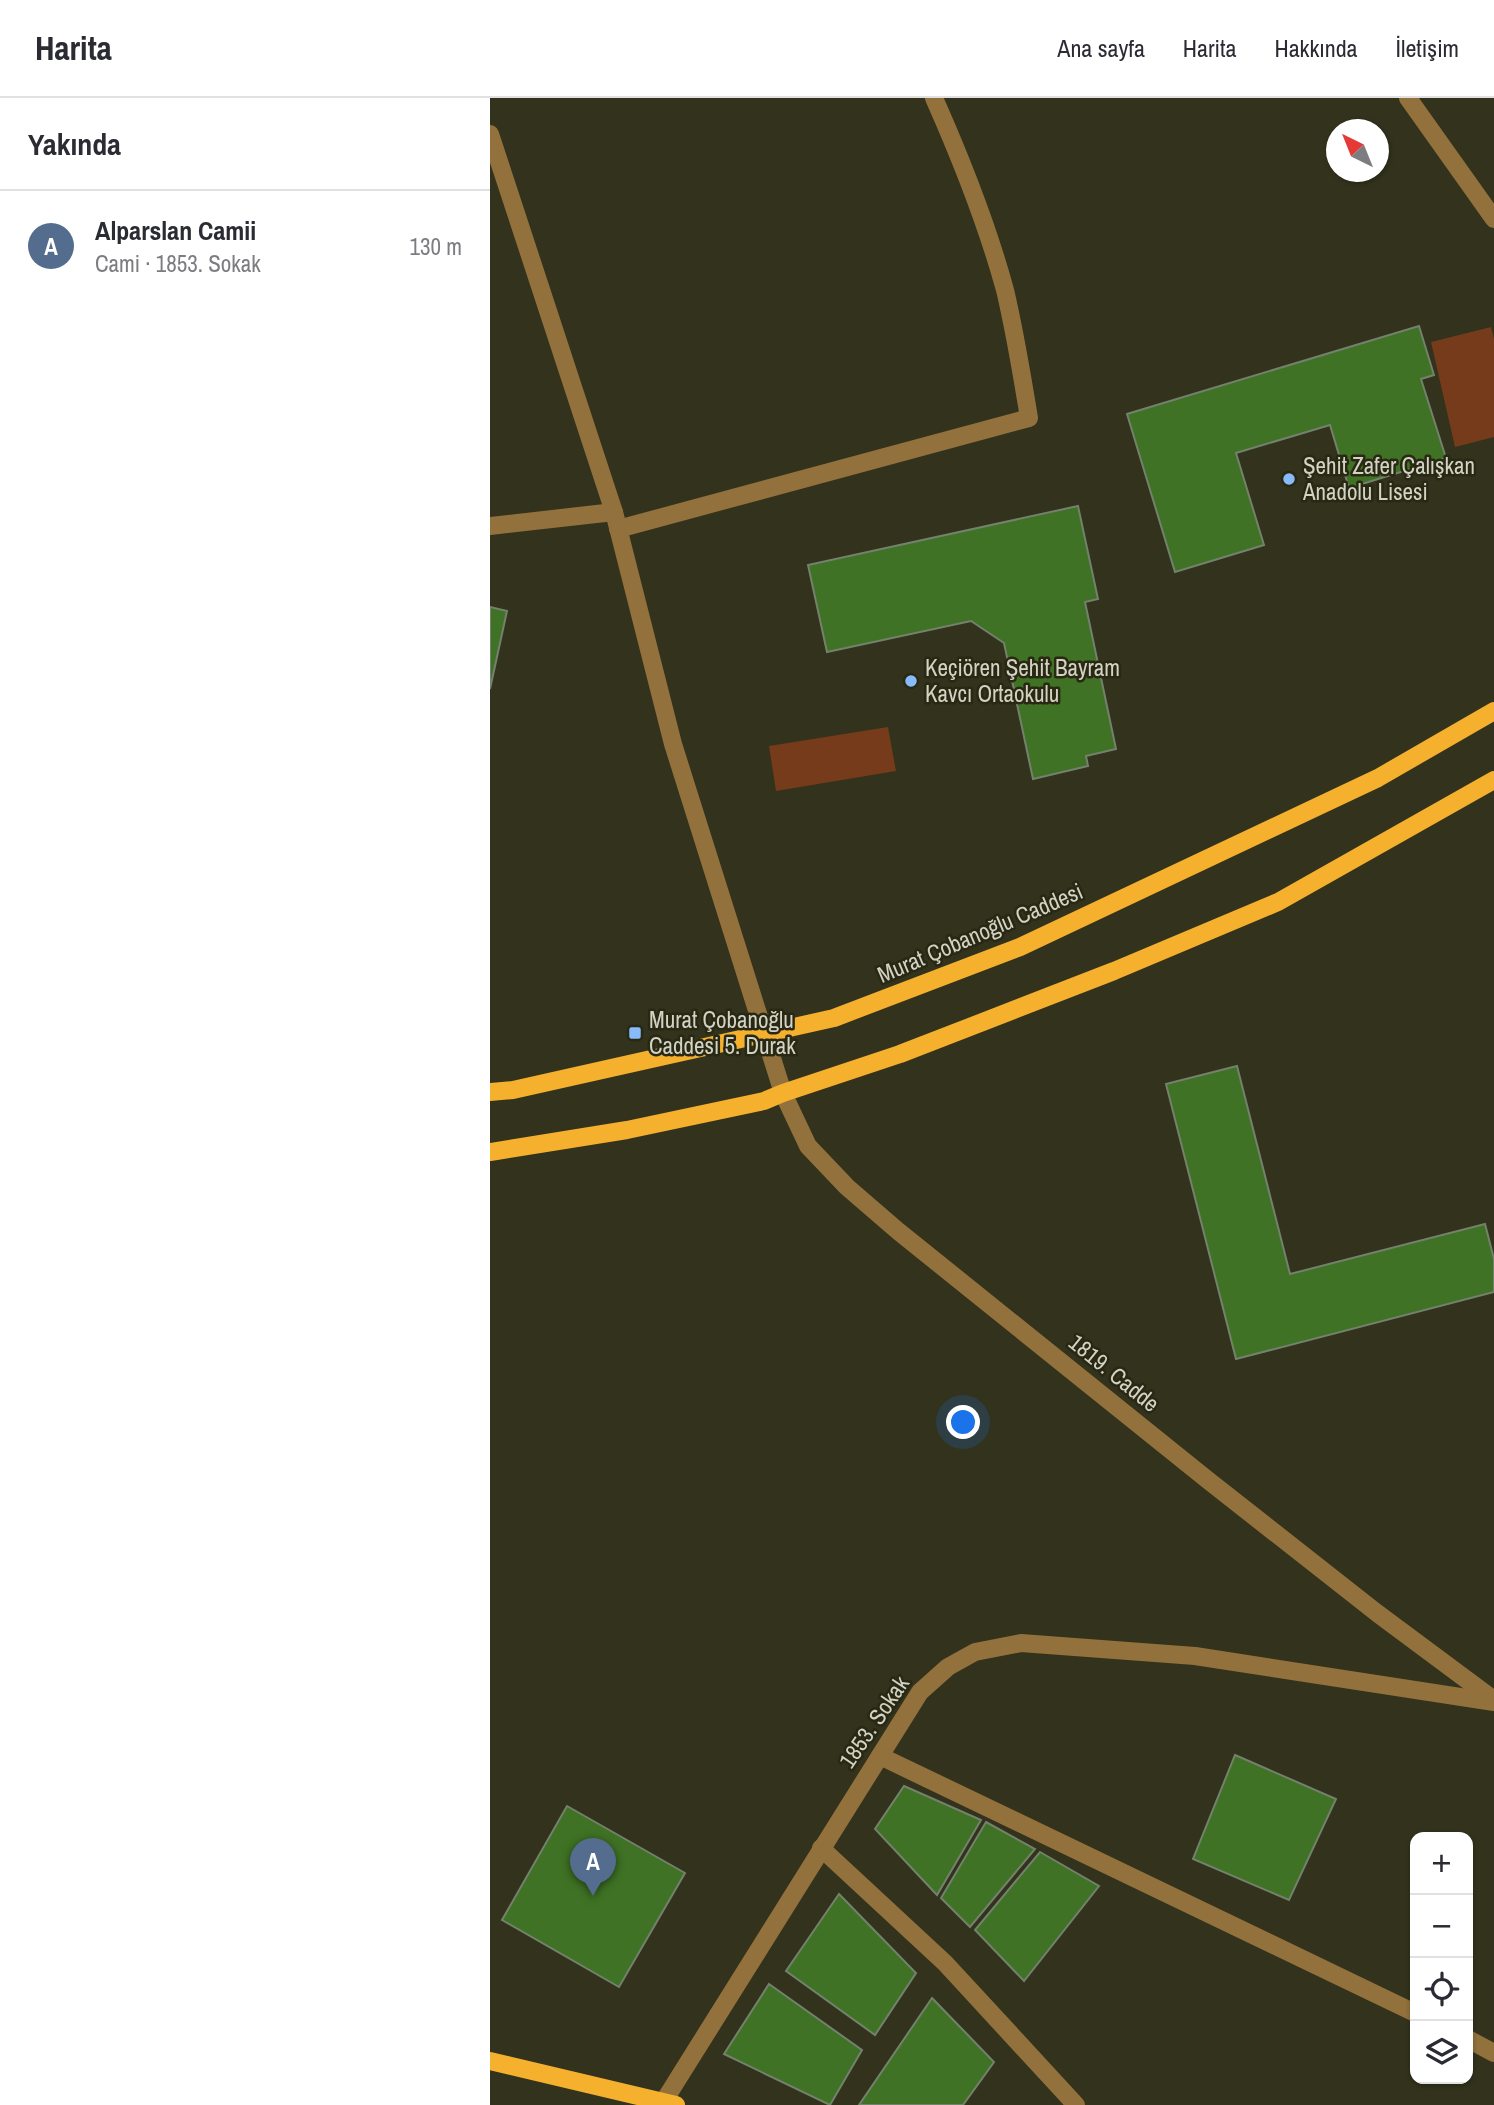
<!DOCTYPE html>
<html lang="tr">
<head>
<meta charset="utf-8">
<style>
	body { margin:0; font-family:"Archivo Narrow",sans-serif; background:#f2f2f3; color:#2b2b33 }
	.controls { position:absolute; right:21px; bottom:21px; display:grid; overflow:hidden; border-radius:14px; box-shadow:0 2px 5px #0004 }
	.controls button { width:63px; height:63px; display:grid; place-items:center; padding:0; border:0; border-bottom:2px solid #e1e1e2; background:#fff; color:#2b2b33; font:35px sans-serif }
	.compass { position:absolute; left:836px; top:21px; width:63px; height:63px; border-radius:50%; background:#fff; box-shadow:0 2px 5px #0004; rotate:317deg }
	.you { position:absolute; left:474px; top:1325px; width:24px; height:24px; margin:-18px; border:5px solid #fff; border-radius:50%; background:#1a73e8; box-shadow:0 0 0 10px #1a73e833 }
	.badge { display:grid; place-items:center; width:46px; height:46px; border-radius:50%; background:#546c8d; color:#fff; font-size:23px; font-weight:700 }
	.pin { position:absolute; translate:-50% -58px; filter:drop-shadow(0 2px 4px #0008) }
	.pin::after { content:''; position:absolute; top:37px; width:24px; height:21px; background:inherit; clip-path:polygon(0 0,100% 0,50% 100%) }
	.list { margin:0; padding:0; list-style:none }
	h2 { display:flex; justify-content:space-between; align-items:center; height:91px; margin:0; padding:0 28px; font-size:30px }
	h2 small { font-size:23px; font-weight:400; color:#7c7c81 }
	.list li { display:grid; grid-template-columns:46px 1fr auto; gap:21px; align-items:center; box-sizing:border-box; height:112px; padding:0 28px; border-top:2px solid #e1e1e2 }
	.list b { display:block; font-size:26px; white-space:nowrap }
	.list p { margin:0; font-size:23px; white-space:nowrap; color:#7c7c81 }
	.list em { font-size:23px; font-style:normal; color:#7c7c81 }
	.icon { flex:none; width:38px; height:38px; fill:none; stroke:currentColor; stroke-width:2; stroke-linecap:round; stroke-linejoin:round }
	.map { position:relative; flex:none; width:1004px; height:2007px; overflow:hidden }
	header { display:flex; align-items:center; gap:42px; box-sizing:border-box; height:98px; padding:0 35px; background:#fff; border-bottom:2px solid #e1e1e2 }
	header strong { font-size:33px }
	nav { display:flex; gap:38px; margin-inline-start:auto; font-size:24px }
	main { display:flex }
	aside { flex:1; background:#fff }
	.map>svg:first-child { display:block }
	.green { fill:#753b1a }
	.building { fill:#3f7224; stroke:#73816d; stroke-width:2 }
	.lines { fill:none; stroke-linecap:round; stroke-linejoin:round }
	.minor { stroke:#92713c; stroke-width:18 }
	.major { stroke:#f5b02e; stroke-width:18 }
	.poi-dot { fill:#87bbfc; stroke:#282813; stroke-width:2.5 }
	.labels { text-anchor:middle; stroke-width:5; stroke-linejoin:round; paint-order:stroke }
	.poi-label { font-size:23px; fill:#d2d2c5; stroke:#282813; text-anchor:start }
	.street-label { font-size:23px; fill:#d2d2c5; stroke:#282813 }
</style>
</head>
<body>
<header>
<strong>Harita</strong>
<nav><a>Ana sayfa</a><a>Harita</a><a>Hakkında</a><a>İletişim</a></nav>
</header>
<main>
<aside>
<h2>Yakında<small></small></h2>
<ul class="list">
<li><span class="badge">A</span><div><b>Alparslan Camii</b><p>Cami · 1853. Sokak</p></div><em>130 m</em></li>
</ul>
</aside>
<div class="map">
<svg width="1004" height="2007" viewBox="0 0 1004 2007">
	<rect width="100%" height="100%" fill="#32321d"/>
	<!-- green -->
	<g class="green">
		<path d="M1001,229L1004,241V339L965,349L941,244Z"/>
		<path d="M398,629L406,673L286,693L279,648Z"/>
	</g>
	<!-- building -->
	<g class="building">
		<path d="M929,228L944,277L931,281L956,360L859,390L840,327L746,355L774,447L685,474L637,316Z"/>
		<path d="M588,408L608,501L595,504L626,651L596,658L598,668L543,681L514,545L481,523L337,554L318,467Z"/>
		<path d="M0,509L17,513L0,591Z"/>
		<path d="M747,968L800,1176L995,1126L1004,1161V1194L746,1261L676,986Z"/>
		<path d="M745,1657L846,1701L799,1802L703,1761Z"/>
		<path d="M414,1688L491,1722L447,1797L385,1731Z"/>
		<path d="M77,1708L195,1775L129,1889L12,1822Z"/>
		<path d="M496,1724L545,1751L480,1829L451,1800Z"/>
		<path d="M550,1754L609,1788L534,1883L485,1832Z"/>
		<path d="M349,1796L426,1875L385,1937L296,1873Z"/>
		<path d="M279,1886L372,1952L340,2007L234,1956Z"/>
		<path d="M442,1900L504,1964L473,2007H369Z"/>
	</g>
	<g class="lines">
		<!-- minor -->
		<g class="minor">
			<path d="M918,0L1004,121"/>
			<path d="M0,36L124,414L183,646L293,995L318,1048L357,1089L408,1133L719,1383L887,1515L1004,1602"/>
			<path d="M0,428L124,414"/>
			<path d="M128,431L539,320C532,277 525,234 515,192C497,126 472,63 444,0"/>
			<path d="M390,1658L925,1915"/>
			<path d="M331,1750L455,1865L586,2007"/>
			<path d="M978,1941L1004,1955"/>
			<path d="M174,2003L430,1594L458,1569L485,1554L531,1545L705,1558L1004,1604"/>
		</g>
		<!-- major -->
		<g class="major">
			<path d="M0,994L23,992L344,920L530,849L888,680L1004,613"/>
			<path d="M0,1054L137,1032L274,1003L293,995L410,956L624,873L788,804L1004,682"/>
			<path d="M0,1963L186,2007"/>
		</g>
	</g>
	<!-- markers -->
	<g class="poi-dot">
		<circle cx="799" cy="381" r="7"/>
		<circle cx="421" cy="583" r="7"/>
		<rect x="138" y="928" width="14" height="14" rx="3.5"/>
	</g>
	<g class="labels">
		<!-- poi labels -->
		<g class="poi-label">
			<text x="813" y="376">Şehit Zafer Çalışkan<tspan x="813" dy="26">Anadolu Lisesi</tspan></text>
			<text x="435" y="578">Keçiören Şehit Bayram<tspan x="435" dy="26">Kavcı Ortaokulu</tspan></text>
			<text x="159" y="930">Murat Çobanoğlu<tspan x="159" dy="26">Caddesi 5. Durak</tspan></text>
		</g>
		<!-- street labels -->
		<g class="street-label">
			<text transform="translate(490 835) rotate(-23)" y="8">Murat Çobanoğlu Caddesi</text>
			<text transform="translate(624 1275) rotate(39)" y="8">1819. Cadde</text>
			<text transform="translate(384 1624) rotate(-56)" y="8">1853. Sokak</text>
		</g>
	</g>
</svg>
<div class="controls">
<button>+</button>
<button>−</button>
<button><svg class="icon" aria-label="locate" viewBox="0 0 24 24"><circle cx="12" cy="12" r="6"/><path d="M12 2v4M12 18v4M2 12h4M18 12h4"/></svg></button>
<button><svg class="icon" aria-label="layers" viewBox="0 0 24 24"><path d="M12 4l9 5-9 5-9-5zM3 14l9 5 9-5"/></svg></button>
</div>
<svg class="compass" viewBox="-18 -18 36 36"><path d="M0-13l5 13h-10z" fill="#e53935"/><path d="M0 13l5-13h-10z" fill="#7c7c81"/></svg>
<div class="you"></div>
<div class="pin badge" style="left:103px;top:1798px">A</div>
</div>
</main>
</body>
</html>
